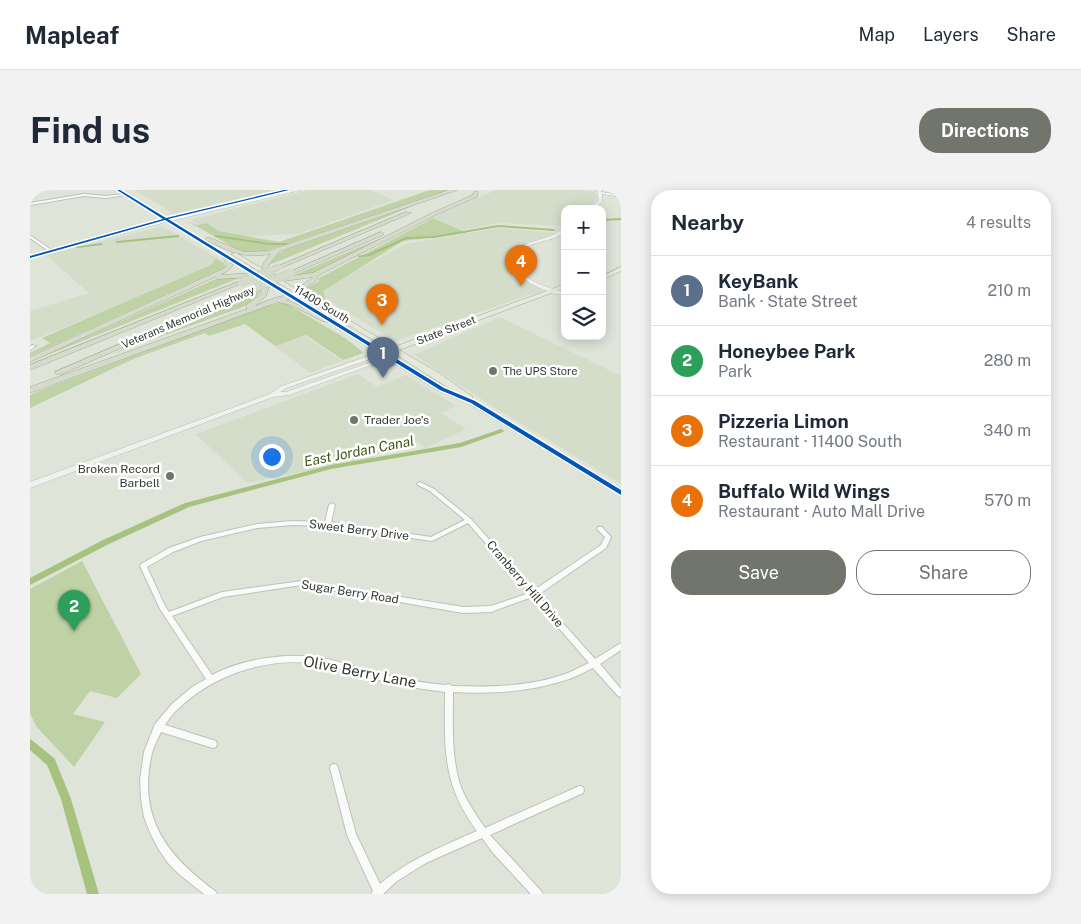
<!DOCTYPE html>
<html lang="en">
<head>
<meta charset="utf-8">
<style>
	body { margin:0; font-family:"Public Sans",sans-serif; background:#f2f2f3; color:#1f2937 }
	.controls { position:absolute; right:15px; top:15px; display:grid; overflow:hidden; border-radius:10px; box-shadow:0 2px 12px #0003 }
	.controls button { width:45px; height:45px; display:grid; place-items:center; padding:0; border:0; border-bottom:1px solid #e0e1e3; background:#fff; color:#1f2937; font:25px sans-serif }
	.you { position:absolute; left:241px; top:266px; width:18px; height:18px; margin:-12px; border:4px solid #fff; border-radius:50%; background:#1a73e8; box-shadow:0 0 0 8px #1a73e833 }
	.badge { display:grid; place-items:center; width:32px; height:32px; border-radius:50%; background:#71756c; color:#fff; font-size:16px; font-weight:700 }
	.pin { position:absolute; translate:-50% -41px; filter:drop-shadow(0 1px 2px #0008) }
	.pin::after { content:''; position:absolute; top:26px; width:18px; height:15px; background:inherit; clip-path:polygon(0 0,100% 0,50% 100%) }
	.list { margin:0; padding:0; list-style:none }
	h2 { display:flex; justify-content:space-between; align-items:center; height:65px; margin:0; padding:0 20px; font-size:21px }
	h2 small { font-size:16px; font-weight:400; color:#747a83 }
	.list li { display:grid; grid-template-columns:32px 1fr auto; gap:15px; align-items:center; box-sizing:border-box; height:70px; padding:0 20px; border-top:1px solid #e0e1e3 }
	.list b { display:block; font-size:19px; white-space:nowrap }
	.list p { margin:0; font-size:16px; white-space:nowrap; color:#747a83 }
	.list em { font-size:16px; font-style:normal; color:#747a83 }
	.actions { display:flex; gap:10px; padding:15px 20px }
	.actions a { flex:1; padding:11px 0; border:1px solid #71756c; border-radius:20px; text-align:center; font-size:18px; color:#71756c }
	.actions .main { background:#71756c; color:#fff }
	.icon { flex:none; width:28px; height:28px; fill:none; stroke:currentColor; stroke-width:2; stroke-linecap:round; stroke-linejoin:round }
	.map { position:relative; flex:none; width:591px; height:704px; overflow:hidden; border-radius:20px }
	header { display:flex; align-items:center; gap:30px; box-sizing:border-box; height:70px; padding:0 25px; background:#fff; border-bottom:1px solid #e0e1e3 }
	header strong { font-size:24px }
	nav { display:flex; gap:28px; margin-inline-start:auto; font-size:18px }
	.intro { display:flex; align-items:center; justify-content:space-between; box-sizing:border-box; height:120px; padding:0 30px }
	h1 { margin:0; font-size:35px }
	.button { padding:12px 22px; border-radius:20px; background:#71756c; color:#fff; font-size:18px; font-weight:700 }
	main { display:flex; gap:30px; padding:0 30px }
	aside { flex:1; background:#fff; border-radius:20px; box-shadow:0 2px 12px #0003 }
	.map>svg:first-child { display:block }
	.built { fill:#d4ddca }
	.green { fill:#bfd2a5 }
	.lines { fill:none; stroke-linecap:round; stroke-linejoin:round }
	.canal { fill:#a7c27f; fill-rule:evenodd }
	.street-casing { stroke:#bec1b9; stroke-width:2 }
	.secondary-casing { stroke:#bec1b9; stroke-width:1 }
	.primary-casing { stroke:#a3ab96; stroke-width:1 }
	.highway-casing { stroke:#a3ab96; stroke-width:1 }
	.street { fill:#fafbf9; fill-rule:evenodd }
	.secondary { fill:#eff1ec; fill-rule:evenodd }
	.primary { fill:#e4e8dd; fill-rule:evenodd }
	.highway { fill:#d5dbcb; fill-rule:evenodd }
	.highway-bridge-far1-casing { stroke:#a3ab96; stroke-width:6; stroke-linecap:butt }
	.highway-bridge-casing { stroke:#a3ab96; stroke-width:8; stroke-linecap:butt }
	.highway-bridge-far1 { stroke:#d5dbcb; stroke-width:5.5 }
	.highway-bridge { stroke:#d5dbcb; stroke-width:8 }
	.cycleway-casing { stroke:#fff; stroke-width:3 }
	.cycleway { fill:#0057b8; fill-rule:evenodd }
	.poi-dot { fill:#71756c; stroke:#fff; stroke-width:2 }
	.labels { text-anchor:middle; stroke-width:5; stroke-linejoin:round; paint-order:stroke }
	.far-street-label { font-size:11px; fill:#363932; stroke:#fff }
	.far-poi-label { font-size:11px; fill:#363932; stroke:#fff; text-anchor:start }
	.poi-label { font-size:12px; fill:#363932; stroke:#fff; text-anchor:start }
	.street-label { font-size:12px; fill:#363932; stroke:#fff }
	.water-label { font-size:14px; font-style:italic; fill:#3f5615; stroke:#fff }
	.near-street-label { font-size:15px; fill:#363932; stroke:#fff }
</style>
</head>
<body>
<header>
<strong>Mapleaf</strong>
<nav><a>Map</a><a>Layers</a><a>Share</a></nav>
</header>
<div class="intro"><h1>Find us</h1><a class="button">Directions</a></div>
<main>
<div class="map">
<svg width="591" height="704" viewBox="0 0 591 704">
	<rect width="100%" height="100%" fill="#dfe4d9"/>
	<!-- built -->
	<g class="built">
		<path d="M105,0H249L144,24Z"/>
		<path d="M279,0H340L364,10L268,44L216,46L174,38L160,30Z"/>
		<path d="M466,0H551L565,2L568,7L565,12L554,19H535V30L530,36L469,33L433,40L403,28Z"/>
		<path d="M132,36L196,73L0,151V121L59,103L16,65Z"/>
		<path d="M468,38L525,43L483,58L475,68L480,80L514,100L365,151L285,102L376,54Z"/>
		<path d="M470,127L591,186V294L462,216L384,165Z"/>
		<path d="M275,146L312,171L280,183L245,156Z"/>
		<path d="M328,184L347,197L376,185L426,216L411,223L436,239L396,258L383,249L337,269L217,293L166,244Z"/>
	</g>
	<!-- green -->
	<g class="green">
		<path d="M400,0H417L233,62L214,63L157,31L167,35L176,33L189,41L249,52Z"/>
		<path d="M390,13L239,75L244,66L255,60Z"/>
		<path d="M403,28L438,43L373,51L293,101L296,111L279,100L278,97L289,91V88Z"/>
		<path d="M358,45L284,84L257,88Z"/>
		<path d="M186,69L195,74L196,77L0,166V163L20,153L12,148L181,75Z"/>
		<path d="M214,86L0,172L181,91L190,87Z"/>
		<path d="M231,99L226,109L213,117L82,164Z"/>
		<path d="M254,112L315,148L334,163L313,170L276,145L245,156L215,134L179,146L175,143L103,169L0,218V205L14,199L239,115Z"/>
		<path d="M52,371L111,484L87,508L60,501L43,524L75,532L44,577L6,536L0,523V399Z"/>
	</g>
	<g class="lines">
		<!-- canal -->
		<g class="canal">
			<path d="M591,28V30L572,31V29Z"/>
			<path d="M468,35L524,39L526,40L524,41L468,37L404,48L377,49L340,66L329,67L327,66L338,64L376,47L404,46Z"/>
			<path d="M148,45H149V47L87,53L85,52L87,51Z"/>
			<path d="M186,45L239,53H257L259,54L257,55H239L185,47L184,46Z"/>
			<path d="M71,53L73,54L72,55L47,58L45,57Z"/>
			<path d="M471,239L474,241L473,242L431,257L301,279L159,317L79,354L0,395V388L73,350L155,313L301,275L430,253Z"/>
			<path d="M0,549L3,551L25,569L26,572L41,609L69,704H57L31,609L17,575L0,560Z"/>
		</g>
		<defs>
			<g id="street">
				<path d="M54,4L76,6L94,4L95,5L76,8L54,6L0,15V13Z"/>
				<path d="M0,46H1L23,61L20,62L0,48Z"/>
				<path d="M2,155L6,156L0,160V157Z"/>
				<path d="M390,292L404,299L441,329L504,400L571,355L575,347L567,339L568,337H572L581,347L576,358L508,405L565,469L591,453V460L570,474L591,499V507L588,506L563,478C555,482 547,486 539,489C500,502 463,504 423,502C423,531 421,562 429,591C434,608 445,623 455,638L547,597L550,596L553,597L554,600L553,603L460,645L484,671L511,701L513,704H501L463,663L452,648L396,673L367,691L353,704H341L343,701L317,645L300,578L301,575L304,574L307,575L308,578L326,644L350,694C378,670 413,656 447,641C436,626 426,609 421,590C413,561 415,531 415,502C393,499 370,496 348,490C326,484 304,475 282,473C234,468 184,485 149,518C143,523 139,529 135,535L186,551L187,554L186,557L183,558L131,542C128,548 124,556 122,563C107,627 136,665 185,701L187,704H174L150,685L138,673L129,660L121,645L114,627L111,609L110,590L114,562L125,534L142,514L162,497L176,489L130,419L110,376L111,374L139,358L170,347L227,334L263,331L295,332L299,315L302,313L305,315L301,332L401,347L435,330L400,301L388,295L387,294L388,293ZM438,333L499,403L461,416L433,417L272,391L192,402L139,422L135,416L117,377L143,362L171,351L227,338L263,335L298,336L402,351ZM272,395L433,423L461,422L502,407L559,473C552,476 545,480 538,483C501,497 461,497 422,496L419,494L416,495C397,493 378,491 359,486C336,481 314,472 292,468C259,462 211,469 182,485L142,426L193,407Z"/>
			</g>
			<g id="secondary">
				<path d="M264,0H271L136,32L0,68V66L135,30Z"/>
				<path d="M567,0H571V2L591,5V7L572,4V12L563,19H558L569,11Z"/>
				<path d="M533,38H535V42L531,45C515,53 493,52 483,69C491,90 513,96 533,102L534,103L531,105C510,99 487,91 479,69C491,47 516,54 533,38Z"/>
				<path d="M353,161L356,163L355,164L256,198L250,202H256L358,166L363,167L259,205L243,207L0,298V292L240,204L252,196Z"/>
			</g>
			<g id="primary">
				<path d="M86,0H91L415,197L425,202L362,162L359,161L358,159L201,64L206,63L364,157L535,94V98L369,160L409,183L442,206V209L591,299V306L440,214L409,201Z"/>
				<path d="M591,77V81L572,90V86Z"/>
			</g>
			<g id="highway">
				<path d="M419,0H427L250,61L238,76L241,83L254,87L283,83L402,23L443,5L444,2H448L447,7L406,25L287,86L288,89L277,97V107L272,106L271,96L283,87L254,91L243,88L254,101L249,102L240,93L236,106L225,116C237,111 250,104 263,106V108L256,110L304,129V133L292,131L261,115L248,112L0,203V197L217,119L216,115L230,105L234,92L230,85L214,79L217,77L234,81L232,76L240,64C213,69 199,61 176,50V48H180L214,62L238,61Z"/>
				<path d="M376,22L381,23L251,78L246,77Z"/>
				<path d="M351,42L354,44L353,45L262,84L257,83Z"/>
				<path d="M192,64H196L203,76L199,80L190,85L224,83L227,85L224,87L188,89L185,87L0,172V167L195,78L197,76Z"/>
				<path d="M210,91L215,92L0,180V175Z"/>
				<path d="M220,98L225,99L32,184H26L25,182Z"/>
			</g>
		</defs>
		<!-- street casing -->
		<use href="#street" class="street-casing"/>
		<!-- secondary casing -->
		<use href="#secondary" class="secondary-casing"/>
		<!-- primary casing -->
		<use href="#primary" class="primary-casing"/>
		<!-- highway casing -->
		<use href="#highway" class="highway-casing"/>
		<!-- street -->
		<use href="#street" class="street"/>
		<!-- secondary -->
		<use href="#secondary" class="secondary"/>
		<!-- primary -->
		<use href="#primary" class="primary"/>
		<!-- highway -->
		<use href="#highway" class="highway"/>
		<defs>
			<path id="highway-bridge-far1" d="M237,82L249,77"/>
			<g id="highway-bridge">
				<path d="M212,92L240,81"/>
				<path d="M222,99L260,83"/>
			</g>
		</defs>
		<!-- highway-bridge-far1 casing -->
		<use href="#highway-bridge-far1" class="highway-bridge-far1-casing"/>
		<!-- highway-bridge casing -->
		<use href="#highway-bridge" class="highway-bridge-casing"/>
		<!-- highway-bridge-far1 -->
		<use href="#highway-bridge-far1" class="highway-bridge-far1"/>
		<!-- highway-bridge -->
		<use href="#highway-bridge" class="highway-bridge"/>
		<defs>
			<path id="cycleway" d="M87,0H90L136,28L254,0H259L138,29L414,198L445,211L591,300V305L441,213L410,200L135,30L0,68V66L133,29Z"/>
		</defs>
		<!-- cycleway casing -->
		<use href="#cycleway" class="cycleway-casing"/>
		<!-- cycleway -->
		<use href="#cycleway" class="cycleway"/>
	</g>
	<!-- markers -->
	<g class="poi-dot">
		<circle cx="463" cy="181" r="5"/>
		<circle cx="324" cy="230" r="5"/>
		<circle cx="140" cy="286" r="5"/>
	</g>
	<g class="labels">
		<!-- far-street labels -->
		<g class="far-street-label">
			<text transform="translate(292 114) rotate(31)" y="4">11400 South</text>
			<text transform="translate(158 127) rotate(-23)" y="4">Veterans Memorial Highway</text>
			<text transform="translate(416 140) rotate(-21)" y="4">State Street</text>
		</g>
		<!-- far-poi labels -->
		<g class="far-poi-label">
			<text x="473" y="185">The UPS Store</text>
		</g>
		<!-- poi labels -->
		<g class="poi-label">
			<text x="334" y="234">Trader Joe's</text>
			<text x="130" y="283" text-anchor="end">Broken Record<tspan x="130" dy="14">Barbell</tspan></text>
		</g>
		<!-- street labels -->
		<g class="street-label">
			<text transform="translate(329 340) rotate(7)" y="4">Sweet Berry Drive</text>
			<text transform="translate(495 394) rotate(49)" y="4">Cranberry Hill Drive</text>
			<text transform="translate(320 402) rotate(9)" y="4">Sugar Berry Road</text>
		</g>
		<!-- water labels -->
		<g class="water-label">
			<text transform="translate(329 261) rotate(-11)" y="5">East Jordan Canal</text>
		</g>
		<!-- near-street labels -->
		<g class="near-street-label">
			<text transform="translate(330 482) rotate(11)" y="5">Olive Berry Lane</text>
		</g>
	</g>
</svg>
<div class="controls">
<button>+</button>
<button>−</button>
<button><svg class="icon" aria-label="layers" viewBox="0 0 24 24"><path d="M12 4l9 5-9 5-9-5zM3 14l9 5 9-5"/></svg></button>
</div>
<div class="you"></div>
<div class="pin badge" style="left:353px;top:188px;background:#5c6f8a">1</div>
<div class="pin badge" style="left:44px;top:441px;background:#2e9e5b">2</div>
<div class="pin badge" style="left:352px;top:135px;background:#e8710a">3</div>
<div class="pin badge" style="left:491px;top:96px;background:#e8710a">4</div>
</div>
<aside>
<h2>Nearby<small>4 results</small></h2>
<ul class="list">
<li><span class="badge" style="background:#5c6f8a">1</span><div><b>KeyBank</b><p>Bank · State Street</p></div><em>210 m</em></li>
<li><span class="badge" style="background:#2e9e5b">2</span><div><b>Honeybee Park</b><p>Park</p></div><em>280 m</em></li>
<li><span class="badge" style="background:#e8710a">3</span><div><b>Pizzeria Limon</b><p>Restaurant · 11400 South</p></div><em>340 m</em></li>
<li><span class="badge" style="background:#e8710a">4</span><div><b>Buffalo Wild Wings</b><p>Restaurant · Auto Mall Drive</p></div><em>570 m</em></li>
</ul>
<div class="actions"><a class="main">Save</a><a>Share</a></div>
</aside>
</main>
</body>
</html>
